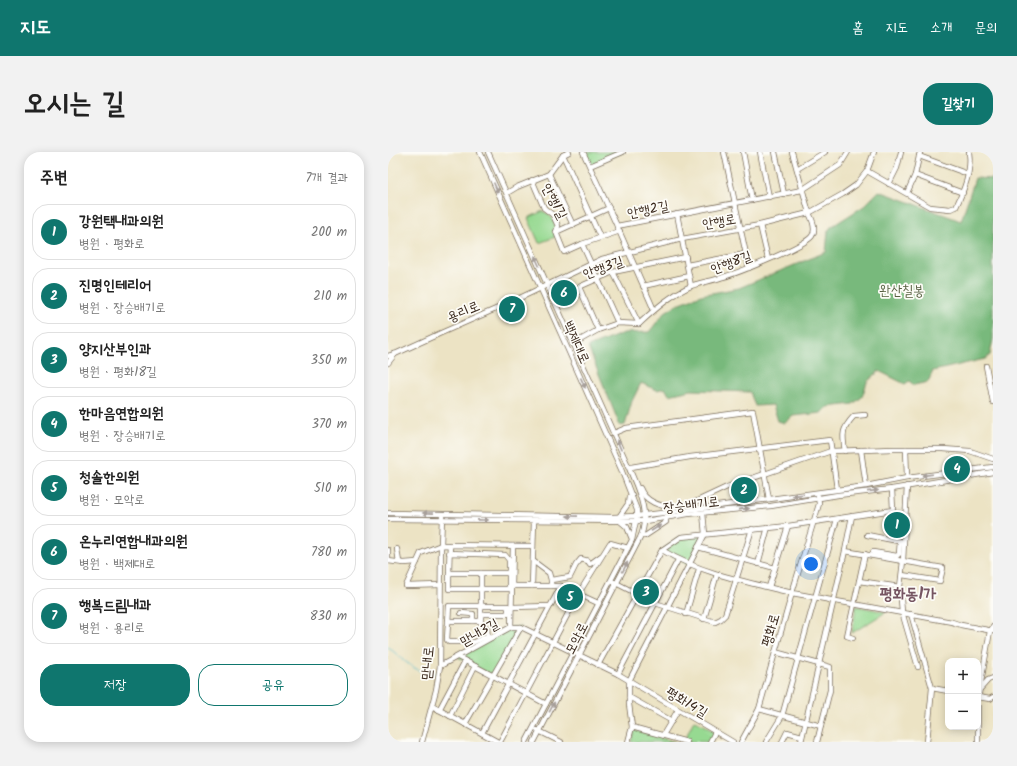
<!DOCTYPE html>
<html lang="ko">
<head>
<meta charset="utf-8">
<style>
	body { margin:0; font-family:Kalam,"Poor Story",sans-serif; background:#f2f2f2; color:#222 }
	.controls { position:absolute; right:12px; bottom:12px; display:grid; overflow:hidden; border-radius:8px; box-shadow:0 2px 10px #0003 }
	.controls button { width:36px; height:36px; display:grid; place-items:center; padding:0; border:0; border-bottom:1px solid #e0e0e0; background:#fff; color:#222; font:20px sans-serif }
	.you { position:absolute; left:423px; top:412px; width:14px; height:14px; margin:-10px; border:3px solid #fff; border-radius:50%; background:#1a73e8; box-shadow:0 0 0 6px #1a73e833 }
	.badge { display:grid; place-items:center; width:26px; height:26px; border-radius:50%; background:#0f766e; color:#fff; font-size:13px; font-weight:700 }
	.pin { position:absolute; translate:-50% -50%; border:2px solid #fff; box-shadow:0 1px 4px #0006 }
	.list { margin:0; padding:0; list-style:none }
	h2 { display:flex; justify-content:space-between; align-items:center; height:52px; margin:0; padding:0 16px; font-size:17px }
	h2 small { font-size:13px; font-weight:400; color:#767676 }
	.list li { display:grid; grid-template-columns:26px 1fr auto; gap:12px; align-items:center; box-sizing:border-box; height:56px; margin:0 8px 8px; padding:0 8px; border:1px solid #e0e0e0; border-radius:16px }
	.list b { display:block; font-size:15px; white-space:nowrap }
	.list p { margin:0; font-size:13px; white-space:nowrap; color:#767676 }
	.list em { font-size:13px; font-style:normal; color:#767676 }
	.actions { display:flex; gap:8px; padding:12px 16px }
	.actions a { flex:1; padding:9px 0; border:1px solid #0f766e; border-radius:16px; text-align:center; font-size:14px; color:#0f766e }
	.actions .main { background:#0f766e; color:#fff }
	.map { position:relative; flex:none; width:605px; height:590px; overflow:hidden; border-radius:16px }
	header { display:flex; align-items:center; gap:24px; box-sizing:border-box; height:56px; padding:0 20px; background:#0f766e; color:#fff }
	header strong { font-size:19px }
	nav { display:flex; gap:22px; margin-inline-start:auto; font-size:14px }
	.intro { display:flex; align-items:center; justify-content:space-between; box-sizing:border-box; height:96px; padding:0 24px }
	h1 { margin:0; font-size:28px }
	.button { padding:10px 18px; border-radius:16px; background:#0f766e; color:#fff; font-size:14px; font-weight:700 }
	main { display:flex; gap:24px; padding:0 24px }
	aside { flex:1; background:#fff; border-radius:16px; box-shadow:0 2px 10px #0003 }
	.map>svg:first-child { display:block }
	.green { fill:#96d991; stroke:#688258 }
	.forest { fill:#78b97b; stroke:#5a724c }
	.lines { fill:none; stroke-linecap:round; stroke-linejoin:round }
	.stream { stroke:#50bccb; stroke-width:1 }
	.minor-casing { stroke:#796b58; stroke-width:6 }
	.minor { stroke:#fff; stroke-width:4.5 }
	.oneway { fill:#a79f9a }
	.labels { text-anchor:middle; stroke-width:3.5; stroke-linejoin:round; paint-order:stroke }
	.street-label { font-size:14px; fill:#3b2a1e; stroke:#fdfcf7 }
	.park-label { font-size:14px; fill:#565f40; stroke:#fdfcf7 }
	.quarter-label { font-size:16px; font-weight:bold; fill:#765562; stroke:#fdfcf7 }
</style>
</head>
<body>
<header>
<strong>지도</strong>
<nav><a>홈</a><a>지도</a><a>소개</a><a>문의</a></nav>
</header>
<div class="intro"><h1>오시는 길</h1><a class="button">길찾기</a></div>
<main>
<aside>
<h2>주변<small>7개 결과</small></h2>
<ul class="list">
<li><span class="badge">1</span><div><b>강원택내과의원</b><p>병원 · 평화로</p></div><em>200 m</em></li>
<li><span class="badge">2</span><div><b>진명인테리어</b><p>병원 · 장승배기로</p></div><em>210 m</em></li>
<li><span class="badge">3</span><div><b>양지산부인과</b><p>병원 · 평화18길</p></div><em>350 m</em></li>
<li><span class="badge">4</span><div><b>한마음연합의원</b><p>병원 · 장승배기로</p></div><em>370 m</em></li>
<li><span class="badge">5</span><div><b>청솔한의원</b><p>병원 · 모악로</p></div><em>510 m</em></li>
<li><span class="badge">6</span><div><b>온누리연합내과의원</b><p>병원 · 백제대로</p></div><em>780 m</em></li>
<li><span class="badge">7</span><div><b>행복드림내과</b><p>병원 · 용리로</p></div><em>830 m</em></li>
</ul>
<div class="actions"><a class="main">저장</a><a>공유</a></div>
</aside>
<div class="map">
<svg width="605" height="590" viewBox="0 0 605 590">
	<rect width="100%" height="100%" fill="#fdfcf7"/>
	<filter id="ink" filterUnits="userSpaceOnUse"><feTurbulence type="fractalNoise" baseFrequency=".025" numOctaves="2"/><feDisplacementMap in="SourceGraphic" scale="8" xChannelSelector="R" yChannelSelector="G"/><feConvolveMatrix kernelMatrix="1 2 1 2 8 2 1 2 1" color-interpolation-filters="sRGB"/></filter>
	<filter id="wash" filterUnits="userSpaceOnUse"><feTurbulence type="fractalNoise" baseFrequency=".012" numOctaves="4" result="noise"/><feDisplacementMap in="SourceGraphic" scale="16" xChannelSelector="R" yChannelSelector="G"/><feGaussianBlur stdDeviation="0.9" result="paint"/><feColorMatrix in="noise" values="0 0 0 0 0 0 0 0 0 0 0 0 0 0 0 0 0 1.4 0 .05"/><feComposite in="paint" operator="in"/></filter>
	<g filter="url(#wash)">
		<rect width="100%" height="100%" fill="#ece3c4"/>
		<!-- green -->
		<g class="green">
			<path d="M195,0H235L202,14Z"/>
			<path d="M155,59C167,66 168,71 167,85L151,91L140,66Z"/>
			<path d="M317,382L301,413L274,398L293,385Z"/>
			<path d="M468,454L498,460L464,481Z"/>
			<path d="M123,475H133L105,524L70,505Z"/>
			<path d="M306,568L327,580L322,590L296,589Z"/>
			<path d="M246,578L288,590H243Z"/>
		</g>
		<!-- forest -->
		<path class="forest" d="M587,26L605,27V187L602,203L597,207L545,219L540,230L526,233L521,229L517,232L491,219L479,230L474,245L465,252L440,255L433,261L405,264L397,271L390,269L385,253L367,254L362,240L303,238L281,243L277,236L269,238L253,231L244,249L237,273L232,274L200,195L236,181L261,180L277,160L290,152L313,143L351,136L438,100L440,79L443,75L476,54L491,39L573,69Z"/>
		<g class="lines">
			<!-- stream -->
			<path class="stream" d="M0,495C13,505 29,524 48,521"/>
		</g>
	</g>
	<g filter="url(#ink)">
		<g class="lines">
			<defs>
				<g id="minor">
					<path d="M92,0L197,236L233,317L249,358V364L244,388L138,590"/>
					<path d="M100,0L241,316C250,338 263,362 252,386L146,590"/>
					<path d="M195,0L229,74L266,158"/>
					<path d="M336,0L361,116"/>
					<path d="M355,0L364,48"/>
					<path d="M372,0L381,45"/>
					<path d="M387,0L396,42"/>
					<path d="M175,3L212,85"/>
					<path d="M531,4L580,22"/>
					<path d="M202,14L235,0"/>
					<path d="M409,17L437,0"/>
					<path d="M479,19L542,55L562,57L568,55C576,38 584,19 581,0"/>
					<path d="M161,22L185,73"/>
					<path d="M527,23L575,41"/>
					<path d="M144,28L156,56L165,63L170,74L168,80L176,100L194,92L230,171"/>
					<path d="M501,32L509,16L513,0"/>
					<path d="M119,41L129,35L161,22L175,3L181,0"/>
					<path d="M519,41L527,23L532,0"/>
					<path d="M289,62L303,134"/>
					<path d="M372,73L380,107"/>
					<path d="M229,74L414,38L452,13L460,0"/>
					<path d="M168,80L221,56"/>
					<path d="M194,92L232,79"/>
					<path d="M299,113L357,102"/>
					<path d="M225,120L251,172"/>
					<path d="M255,134L301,124"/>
					<path d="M210,178L191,135L225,120L298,105"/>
					<path d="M185,192L210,178L230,171L251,172C267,157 283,143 303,134C313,130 325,129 335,125C350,121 417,94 424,84C429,77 424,67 421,61L404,0"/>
					<path d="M0,204L7,202L53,181L117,153L214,107L294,87L372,73L421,61L455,42L468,33L479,19L486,0"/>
					<path d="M0,211L7,202"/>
					<path d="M598,214L605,250"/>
					<path d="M226,281L238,276L365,259L381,347"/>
					<path d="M518,297L519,326"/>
					<path d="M473,298L478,334"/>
					<path d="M457,299C454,282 454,277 466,264L477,263"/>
					<path d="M243,315L302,305L442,288L449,337"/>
					<path d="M519,334L515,409L512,435L514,460L530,515"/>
					<path d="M252,336C257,350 272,354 285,356L286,360"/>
					<path d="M307,357V350L339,335L443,299L506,297H555L582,299L605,307"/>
					<path d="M0,361L225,365L249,364L307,357L478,334L519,326L605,315"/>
					<path d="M231,365L240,352L241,345L244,343"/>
					<path d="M0,367L257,369L300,362L383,354L450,343L504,337L605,320"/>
					<path d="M232,369L239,375L244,387"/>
					<path d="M254,383L257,384L278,370V366"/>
					<path d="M479,383L515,390"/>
					<path d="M310,395L387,416"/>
					<path d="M9,397L11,410"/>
					<path d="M274,398C314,422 359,430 404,441L564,470L573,473L605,479"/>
					<path d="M457,399L555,416L552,429L514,423"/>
					<path d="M485,400L509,404L511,402L512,389"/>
					<path d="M61,401L117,403L121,408V437H61C61,422 61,408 62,393"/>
					<path d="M0,409L16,411L29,410"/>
					<path d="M0,409V398"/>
					<path d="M145,409L161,421L163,428"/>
					<path d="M370,412L380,375"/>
					<path d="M61,421H121"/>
					<path d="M93,421V471L99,476L100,486"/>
					<path d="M471,429L512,435"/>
					<path d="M226,430L267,451L327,470L333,467L337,463L364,377"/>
					<path d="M52,433L18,434L33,401L53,393L145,394"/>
					<path d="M124,434H173L210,451"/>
					<path d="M144,434L146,369"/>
					<path d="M163,434V428L182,425L188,413L193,407L200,409L202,412L213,404"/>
					<path d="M381,435L400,374"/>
					<path d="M124,455L162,454"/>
					<path d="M73,461L85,462V469"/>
					<path d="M93,462H120V454H61L59,488L61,490H86L99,484"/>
					<path d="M298,462L311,417"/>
					<path d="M523,462L544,536L539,590"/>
					<path d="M316,467L329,422"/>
					<path d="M60,469H93"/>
					<path d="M123,475L125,394"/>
					<path d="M465,486L459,484L477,402"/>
					<path d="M387,500L442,515V538L429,590"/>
					<path d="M70,505L158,552"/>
					<path d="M210,513L274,398L293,385L400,374L505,358L504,337"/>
					<path d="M52,514L123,475H133L230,522L345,590"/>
					<path d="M230,522L290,408"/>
					<path d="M544,536L560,539"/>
					<path d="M593,536L600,528L605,526"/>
					<path d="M241,545L284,569"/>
					<path d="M590,545L602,547L605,545"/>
					<path d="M44,554L110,590"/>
					<path d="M371,557L433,574"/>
					<path d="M51,558L77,509"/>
					<path d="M62,564L87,514"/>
					<path d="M77,572L133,475"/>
					<path d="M244,575L299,590"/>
					<path d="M149,578L173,590"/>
					<path d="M94,581L173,434"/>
					<path d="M275,583L290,558"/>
					<path d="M34,590L48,538L52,514L53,393L54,365"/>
					<path d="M112,590L191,441L222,391L240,396"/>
					<path d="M240,590L244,575L241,552V529L317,382L315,361"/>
					<path d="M322,590L327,580"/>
					<path d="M353,590L371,557L404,441L431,352L430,344"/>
					<path d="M378,590L394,564L449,367"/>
					<path d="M394,590L399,580L414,584"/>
					<path d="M413,590L457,399L464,364"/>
					<path d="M590,590V547L602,479L605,475"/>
				</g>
			</defs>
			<!-- minor casing -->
			<use href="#minor" class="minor-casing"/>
			<!-- minor -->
			<use href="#minor" class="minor"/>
		</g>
		<!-- one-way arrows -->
		<defs><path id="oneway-solid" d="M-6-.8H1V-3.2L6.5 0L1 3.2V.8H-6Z"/></defs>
		<g class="oneway">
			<use href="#oneway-solid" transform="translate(108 36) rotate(67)"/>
			<use href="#oneway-solid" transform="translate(149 109) rotate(-114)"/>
			<use href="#oneway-solid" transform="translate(195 231) rotate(66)"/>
			<use href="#oneway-solid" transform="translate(231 293) rotate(-113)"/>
			<use href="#oneway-solid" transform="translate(539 323) rotate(173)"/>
			<use href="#oneway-solid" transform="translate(485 339) rotate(-6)"/>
			<use href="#oneway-solid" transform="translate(410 343) rotate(173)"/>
			<use href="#oneway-solid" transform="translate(356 357) rotate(-6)"/>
			<use href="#oneway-solid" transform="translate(40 361) rotate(-179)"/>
			<use href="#oneway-solid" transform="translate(184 364) rotate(-179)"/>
			<use href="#oneway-solid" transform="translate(95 368) rotate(1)"/>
			<use href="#oneway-solid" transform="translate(268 376) rotate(-33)"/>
			<use href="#oneway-solid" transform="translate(237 415) rotate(-63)"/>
			<use href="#oneway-solid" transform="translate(164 555) rotate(-62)"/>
		</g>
	</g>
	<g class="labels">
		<!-- street labels -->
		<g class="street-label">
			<text transform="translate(167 49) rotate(62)" y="5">안행1길</text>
			<text transform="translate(260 57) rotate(-11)" y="5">안행2길</text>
			<text transform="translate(331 69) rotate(-10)" y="5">안행로</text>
			<text transform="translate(343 110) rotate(-20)" y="5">안행8길</text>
			<text transform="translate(215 115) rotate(-20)" y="5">안행3길</text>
			<text transform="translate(75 159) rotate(-23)" y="5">용리로</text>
			<text transform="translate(189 190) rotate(66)" y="5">백제대로</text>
			<text transform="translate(303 352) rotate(-7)" y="5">장승배기로</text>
			<text transform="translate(382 478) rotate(-74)" y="5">평화로</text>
			<text transform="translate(91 480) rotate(-29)" y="5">맏내3길</text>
			<text transform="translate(188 486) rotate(-63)" y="5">모악로</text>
			<text transform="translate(39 511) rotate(-85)" y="5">맏내로</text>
			<text transform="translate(299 550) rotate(31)" y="5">평화14길</text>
		</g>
		<!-- park labels -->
		<g class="park-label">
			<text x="514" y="143">완산칠봉</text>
		</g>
		<!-- quarter labels -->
		<g class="quarter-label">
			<text x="520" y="447">평화동1가</text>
		</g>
	</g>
</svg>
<div class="controls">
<button>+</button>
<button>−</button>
</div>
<div class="you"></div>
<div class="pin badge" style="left:509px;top:373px">1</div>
<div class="pin badge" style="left:356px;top:338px">2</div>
<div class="pin badge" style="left:258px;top:440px">3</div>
<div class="pin badge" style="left:569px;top:317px">4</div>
<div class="pin badge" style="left:182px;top:445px">5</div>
<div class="pin badge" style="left:176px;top:141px">6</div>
<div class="pin badge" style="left:124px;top:157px">7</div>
</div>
</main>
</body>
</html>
